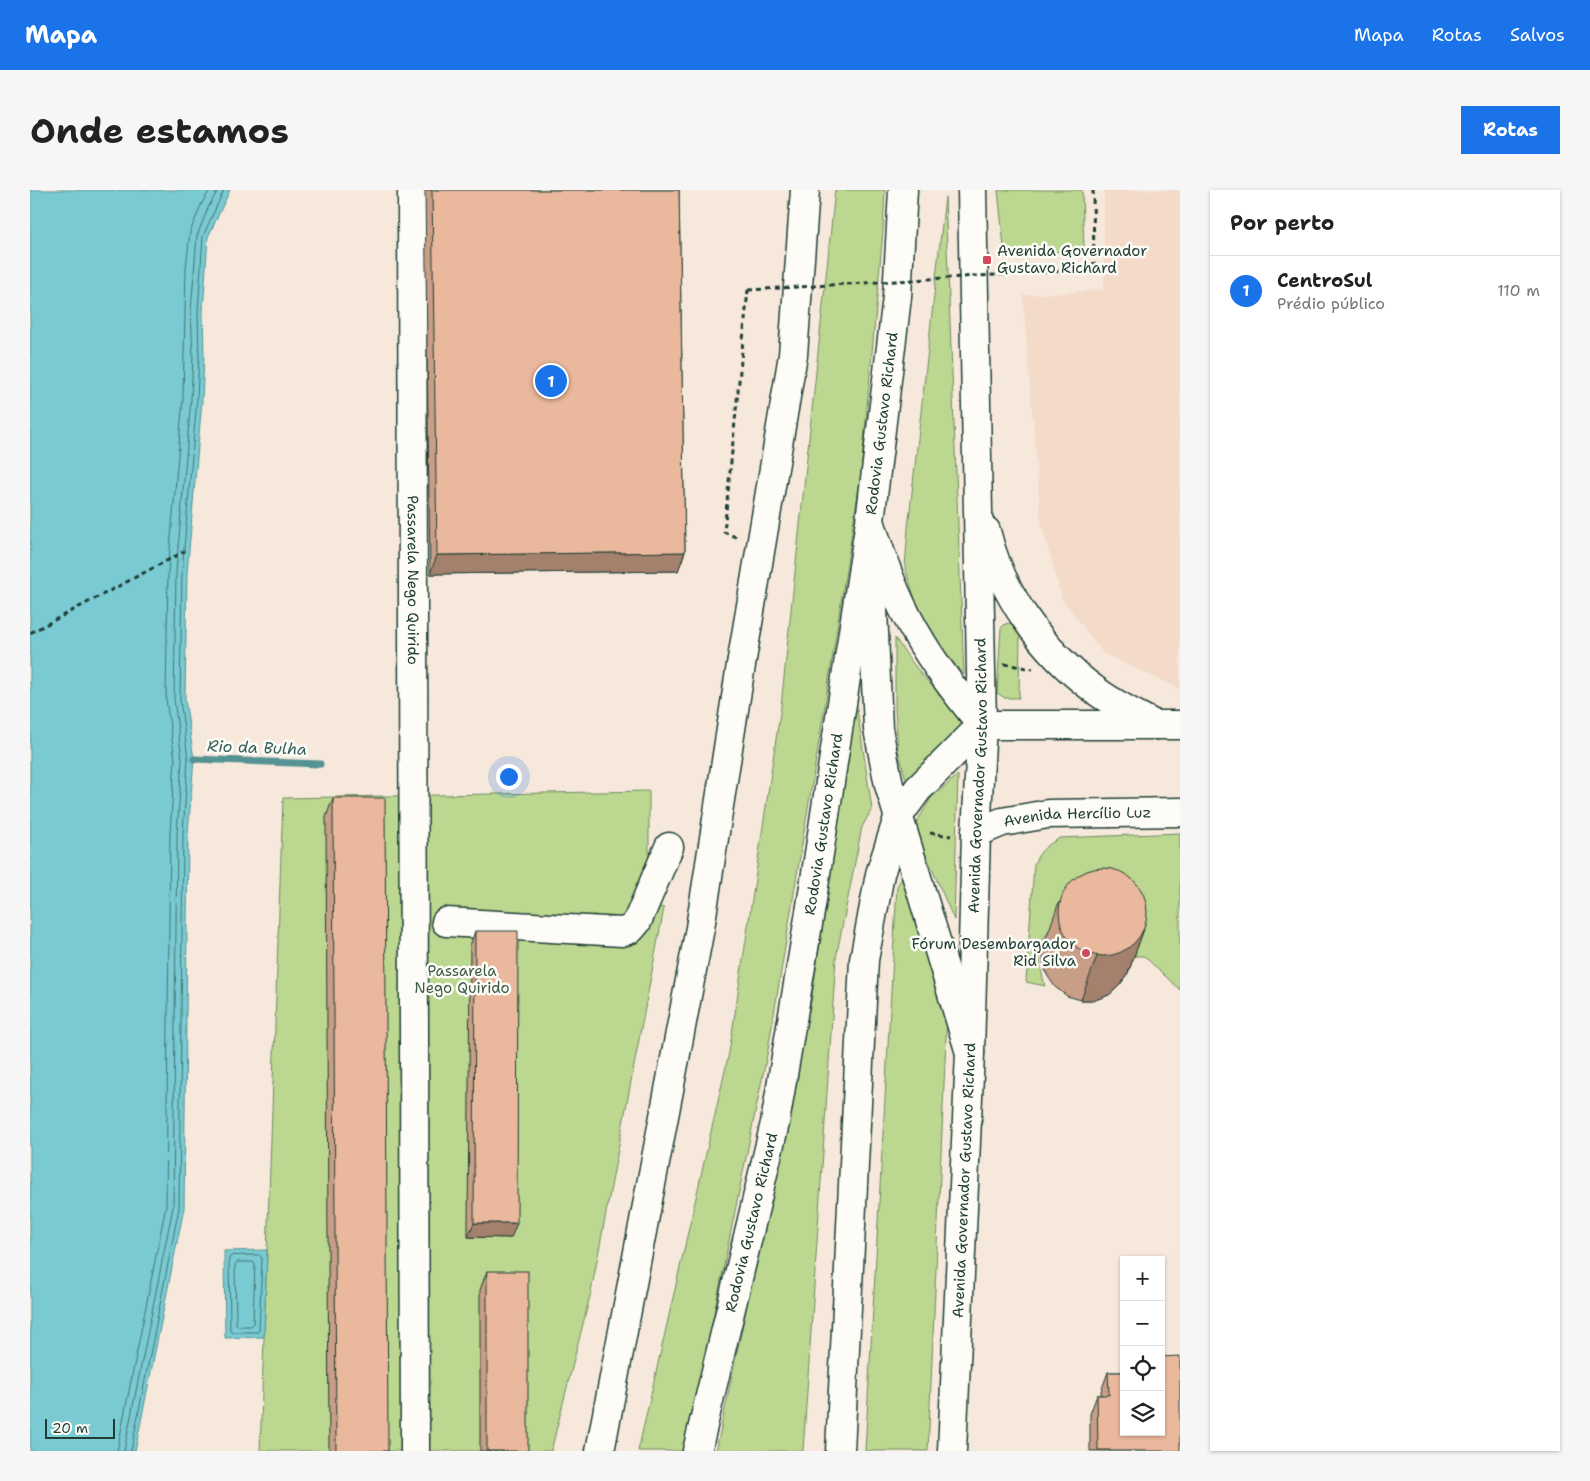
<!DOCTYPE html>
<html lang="pt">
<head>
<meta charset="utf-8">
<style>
	body { margin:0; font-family:"Shantell Sans",sans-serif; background:#f6f6f6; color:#222 }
	.controls { position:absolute; right:15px; bottom:15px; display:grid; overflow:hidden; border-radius:0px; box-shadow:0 1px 4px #0004 }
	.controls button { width:45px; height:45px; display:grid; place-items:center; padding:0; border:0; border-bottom:1px solid #e0e0e0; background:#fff; color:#222; font:25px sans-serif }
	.scale { position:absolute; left:15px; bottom:12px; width:70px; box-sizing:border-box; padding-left:5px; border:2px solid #1f3d34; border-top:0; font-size:14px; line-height:18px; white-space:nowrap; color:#1f3d34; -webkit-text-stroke:4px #fdfcf7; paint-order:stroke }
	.you { position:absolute; left:478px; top:586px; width:18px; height:18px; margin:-12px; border:4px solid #fff; border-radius:50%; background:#1a73e8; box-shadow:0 0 0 8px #1a73e833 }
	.badge { display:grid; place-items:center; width:32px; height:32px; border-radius:50%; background:#1a73e8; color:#fff; font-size:16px; font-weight:700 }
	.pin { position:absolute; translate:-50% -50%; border:2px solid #fff; box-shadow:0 1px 5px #0006 }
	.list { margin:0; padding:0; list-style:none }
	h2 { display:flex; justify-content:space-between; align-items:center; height:65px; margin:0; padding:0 20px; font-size:21px }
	h2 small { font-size:16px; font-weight:400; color:#767676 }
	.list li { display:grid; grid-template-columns:32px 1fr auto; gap:15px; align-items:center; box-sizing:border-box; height:70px; padding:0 20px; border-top:1px solid #e0e0e0 }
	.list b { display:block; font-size:19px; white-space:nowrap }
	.list p { margin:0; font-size:16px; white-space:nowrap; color:#767676 }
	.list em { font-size:16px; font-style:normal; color:#767676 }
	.icon { flex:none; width:28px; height:28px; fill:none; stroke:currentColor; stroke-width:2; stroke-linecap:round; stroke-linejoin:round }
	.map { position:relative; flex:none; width:1150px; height:1261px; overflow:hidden; border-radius:0px }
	header { display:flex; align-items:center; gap:30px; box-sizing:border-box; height:70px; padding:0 25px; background:#1a73e8; color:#fff }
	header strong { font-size:24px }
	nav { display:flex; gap:28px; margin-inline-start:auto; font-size:18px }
	.intro { display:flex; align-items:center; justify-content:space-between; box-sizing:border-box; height:120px; padding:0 30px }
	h1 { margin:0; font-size:35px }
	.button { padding:12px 22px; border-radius:0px; background:#1a73e8; color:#fff; font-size:18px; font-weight:700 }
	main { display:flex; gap:30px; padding:0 30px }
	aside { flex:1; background:#fff; border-radius:0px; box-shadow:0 1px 4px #0004 }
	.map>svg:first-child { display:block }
	.built { fill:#f3dac9 }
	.green { fill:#bcd78f; stroke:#6e8a62 }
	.water { fill:#79cad2; stroke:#559293 }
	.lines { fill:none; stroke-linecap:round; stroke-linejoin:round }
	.shore { stroke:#437573; stroke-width:1 }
	.stream { stroke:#559293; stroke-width:7 }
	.minor-casing { stroke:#1f3d34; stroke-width:31 }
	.major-casing { stroke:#1f3d34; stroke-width:31 }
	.highway-casing { stroke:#1f3d34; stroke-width:31 }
	.path { stroke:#1f3d34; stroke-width:3; stroke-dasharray:5 4; stroke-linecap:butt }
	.minor { stroke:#fdfcf7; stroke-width:28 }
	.major { stroke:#fdfcf7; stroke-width:28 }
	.highway { stroke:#fdfcf7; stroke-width:28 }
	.path-bridge { stroke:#1f3d34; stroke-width:3; stroke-dasharray:5 4; stroke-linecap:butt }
	.wall { fill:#c99e86; stroke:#1f3d34 }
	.shaded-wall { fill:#a4816d; stroke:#1f3d34 }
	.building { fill:#eab89c; stroke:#1f3d34 }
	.poi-dot { fill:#d1495b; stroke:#fdfcf7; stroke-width:2 }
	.labels { text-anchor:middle; stroke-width:5; stroke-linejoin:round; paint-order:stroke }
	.poi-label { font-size:15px; fill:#1f3d34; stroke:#fdfcf7; text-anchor:start }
	.street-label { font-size:15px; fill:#1f3d34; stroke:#fdfcf7 }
	.park-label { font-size:15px; fill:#3e5c46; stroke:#fdfcf7 }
	.water-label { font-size:16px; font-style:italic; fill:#36605c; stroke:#fdfcf7 }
</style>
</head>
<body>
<header>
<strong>Mapa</strong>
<nav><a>Mapa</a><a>Rotas</a><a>Salvos</a></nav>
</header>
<div class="intro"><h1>Onde estamos</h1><a class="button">Rotas</a></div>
<main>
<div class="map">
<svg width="1150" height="1261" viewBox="0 0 1150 1261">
	<rect width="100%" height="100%" fill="#f7e8dc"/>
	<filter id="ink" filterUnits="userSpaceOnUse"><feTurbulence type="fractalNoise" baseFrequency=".02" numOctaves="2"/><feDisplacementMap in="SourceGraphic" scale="10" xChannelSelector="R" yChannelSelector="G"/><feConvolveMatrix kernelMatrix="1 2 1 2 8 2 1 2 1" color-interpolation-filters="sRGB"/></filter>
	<g filter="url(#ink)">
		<!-- built -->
		<path class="built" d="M1074,0H1150V499L1073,463L1032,409L1011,333L993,105L1074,100Z"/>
		<!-- green -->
		<g class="green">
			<path d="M805,0H855L853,41L831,284L794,521L738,860L667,1207L655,1261H608L699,863L751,516Z"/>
			<path d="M968,0H1052L1054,59L975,67Z"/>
			<path d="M915,7L934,485L906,453L886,412L875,378L878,338Z"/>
			<path d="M982,433L988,436L990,442L989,508H975L967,503L971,438L975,434Z"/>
			<path d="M865,448C886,478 899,498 930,519V536C913,556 893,572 877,593L868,560L865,519Z"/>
			<path d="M825,506L842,619L832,637L806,768L773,1261H686L782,807Z"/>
			<path d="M928,585L924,730L884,637L901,608Z"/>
			<path d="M619,601V675L612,713L634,718L561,1102L521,1261H230L253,608Z"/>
			<path d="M1150,643V800L1114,766H1105L1103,754L1026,732C1005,754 1008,768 1015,796L996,792L1004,674C1011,659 1016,656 1030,648Z"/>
			<path d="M872,688L878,689L917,826L898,1261H835L867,696Z"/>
		</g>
		<!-- water -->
		<g class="water">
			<path d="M0,0H200L178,47L173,121L174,167L172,210L157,383L155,509L164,569L158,643L154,1018L105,1261H0Z"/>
			<path d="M237,1060L234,1147L195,1148L194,1061Z"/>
		</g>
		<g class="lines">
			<!-- shore -->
			<g class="shore">
				<path d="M229,1065L232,1068L229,1141L227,1142H201L200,1140L199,1068L201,1066Z"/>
				<path d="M208,1072H223L225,1074L223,1134L221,1136H208L206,1134L205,1075Z"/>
				<path d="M87,1261L136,1016L140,643L145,569L136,510L138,382L153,208L156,78L160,42L171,15L180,0"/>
				<path d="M94,1261L143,1017L147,643L152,569L144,509L146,382L161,209L163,167L161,121L167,46L178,18L188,0"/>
				<path d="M101,1261L149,1018L153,643L158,569L150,509L152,382L167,209L169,167L168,121L173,46L194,0"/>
			</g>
			<!-- stream -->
			<path class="stream" d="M164,569L290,574"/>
			<defs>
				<g id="minor">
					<path id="s1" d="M382,0L385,1261"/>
					<path d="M416,732L592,742L601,739L607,732L639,657"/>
				</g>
				<g id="major">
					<path d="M956,341C971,404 1013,462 1065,500C1083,514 1105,524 1125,535"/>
					<path d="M952,535H1150"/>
					<path id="s2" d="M946,643L972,632L1018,624L1150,622"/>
					<path d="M810,1261L834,770L850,684L869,625L888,599L952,535"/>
					<path id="s3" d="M922,1261L940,863L946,643L952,535L942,0"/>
				</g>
				<g id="highway">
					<path d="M841,334C853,371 865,407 885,441C904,475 928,505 952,535"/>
					<path d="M842,395L848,539L859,595L940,863"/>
					<path d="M570,1261L670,738L711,475L763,165L775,0"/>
					<path id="s4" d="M667,1261L745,933L781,716L840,331L867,107L873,0"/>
				</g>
			</defs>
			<!-- minor casing -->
			<use href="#minor" class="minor-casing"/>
			<!-- major casing -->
			<use href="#major" class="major-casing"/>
			<!-- highway casing -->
			<use href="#highway" class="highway-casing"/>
			<!-- path -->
			<g class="path">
				<path d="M1063,0L1064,79"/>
				<path d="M706,347L694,342L718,100"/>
				<path d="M0,443L155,361"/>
				<path d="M974,474L1003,479"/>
				<path d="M900,643L921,646"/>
			</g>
			<!-- minor -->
			<use href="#minor" class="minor"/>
			<!-- major -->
			<use href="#major" class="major"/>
			<!-- highway -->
			<use href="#highway" class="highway"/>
			<!-- path-bridge -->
			<path class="path-bridge" d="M718,100L1064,79"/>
		</g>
		<!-- wall -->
		<g class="wall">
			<path d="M395,0H649L655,362L648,381L400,384Z"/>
			<path d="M303,608L358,1261H299L296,627Z"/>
			<path d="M1029,712L1114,739L1098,783L1090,795L1079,805L1065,810H1051L1037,806L1025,797L1017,785L1013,771V757Z"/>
			<path d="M445,741L481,1048L438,1047L440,756Z"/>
			<path d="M457,1081L498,1261H450V1100Z"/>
			<path d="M1094,1181V1242L1150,1261H1060V1224L1067,1205H1071V1201L1078,1182H1093Z"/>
		</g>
		<!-- shaded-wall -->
		<g class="shaded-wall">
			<path d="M655,362L648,381L400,384L407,365Z"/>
			<path d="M1114,739L1098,783L1090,795L1079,805L1065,810H1051L1067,766Z"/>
			<path d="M444,1033H487L481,1048L438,1047Z"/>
		</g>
		<!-- building -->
		<g class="building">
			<path d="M402,0H649L655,362L407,365Z"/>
			<path d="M303,608H355L358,1261H306Z"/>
			<circle cx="1073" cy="722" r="44"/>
			<path d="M445,741H488L487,1033H444Z"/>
			<rect x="457" y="1081" width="41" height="180"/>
			<path d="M1150,1166V1261H1080V1260H1068L1067,1205H1079L1078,1182H1094V1242H1131V1167Z"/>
		</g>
	</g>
	<!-- markers -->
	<g class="poi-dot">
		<rect x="952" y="65" width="10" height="10" rx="2.5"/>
		<circle cx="1056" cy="763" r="5"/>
	</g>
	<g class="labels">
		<!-- poi labels -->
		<g class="poi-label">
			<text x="967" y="66">Avenida Governador<tspan x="967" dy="17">Gustavo Richard</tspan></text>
			<text x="1046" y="759" text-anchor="end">Fórum Desembargador<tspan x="1046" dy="17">Rid Silva</tspan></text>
		</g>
		<!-- street labels -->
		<g class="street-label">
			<text dy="5" stroke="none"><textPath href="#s4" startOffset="1045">Rodovia Gustavo Richard</textPath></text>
			<text dy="5" stroke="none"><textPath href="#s1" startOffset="390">Passarela Nego Quirido</textPath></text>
			<text dy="5" stroke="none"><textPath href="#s3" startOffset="676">Avenida Governador Gustavo Richard</textPath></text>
			<text dy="5" stroke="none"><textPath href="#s2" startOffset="104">Avenida Hercílio Luz</textPath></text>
			<text dy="5" stroke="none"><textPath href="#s4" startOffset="640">Rodovia Gustavo Richard</textPath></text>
			<text dy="5" stroke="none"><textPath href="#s3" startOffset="271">Avenida Governador Gustavo Richard</textPath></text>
			<text dy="5" stroke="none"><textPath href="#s4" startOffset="235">Rodovia Gustavo Richard</textPath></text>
		</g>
		<!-- park labels -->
		<g class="park-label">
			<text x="432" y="786">Passarela<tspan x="432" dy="17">Nego Quirido</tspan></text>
		</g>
		<!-- water labels -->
		<g class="water-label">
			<text transform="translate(227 557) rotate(2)" y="6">Rio da Bulha</text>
		</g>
	</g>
</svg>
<div class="controls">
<button>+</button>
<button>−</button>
<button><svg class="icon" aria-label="locate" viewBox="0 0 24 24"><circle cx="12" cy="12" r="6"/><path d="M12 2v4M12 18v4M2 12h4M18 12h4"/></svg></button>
<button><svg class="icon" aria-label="layers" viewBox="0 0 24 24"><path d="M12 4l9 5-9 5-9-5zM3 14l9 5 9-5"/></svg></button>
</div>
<div class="scale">20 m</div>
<div class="you"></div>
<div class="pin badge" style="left:521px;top:191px">1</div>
</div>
<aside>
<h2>Por perto<small></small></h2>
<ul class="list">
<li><span class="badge">1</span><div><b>CentroSul</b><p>Prédio público</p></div><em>110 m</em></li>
</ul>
</aside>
</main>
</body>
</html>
